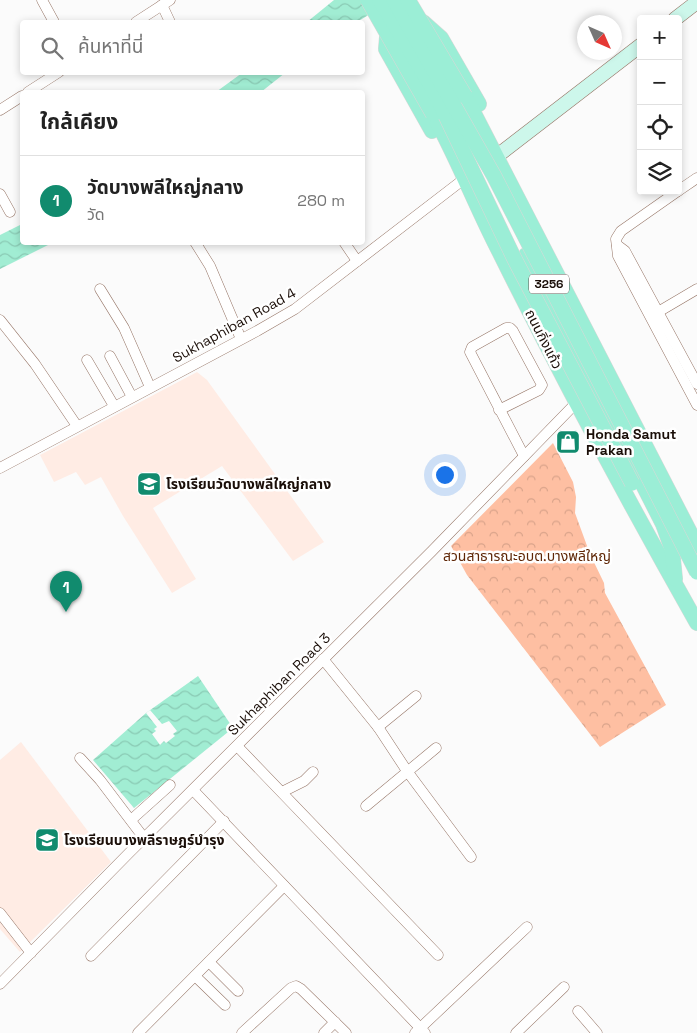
<!DOCTYPE html>
<html lang="th">
<head>
<meta charset="utf-8">
<style>
	body { margin:0; font-family:"Space Grotesk","Noto Sans Thai",sans-serif; background:#f2f2f2; color:#222 }
	.controls { position:absolute; right:15px; top:15px; display:grid; overflow:hidden; border-radius:5px; box-shadow:0 2px 8px #0003 }
	.controls button { width:45px; height:45px; display:grid; place-items:center; padding:0; border:0; border-bottom:1px solid #e0e0e0; background:#fff; color:#222; font:25px sans-serif }
	.compass { position:absolute; left:577px; top:15px; width:45px; height:45px; border-radius:50%; background:#fff; box-shadow:0 2px 8px #0003; rotate:135deg }
	.you { position:absolute; left:444px; top:474px; width:18px; height:18px; margin:-12px; border:4px solid #fff; border-radius:50%; background:#1a73e8; box-shadow:0 0 0 8px #1a73e833 }
	.badge { display:grid; place-items:center; width:32px; height:32px; border-radius:50%; background:#118b6e; color:#fff; font-size:16px; font-weight:700 }
	.pin { position:absolute; translate:-50% -41px; filter:drop-shadow(0 1px 2px #0008) }
	.pin::after { content:''; position:absolute; top:26px; width:18px; height:15px; background:inherit; clip-path:polygon(0 0,100% 0,50% 100%) }
	.list { margin:0; padding:0; list-style:none }
	h2 { display:flex; justify-content:space-between; align-items:center; height:65px; margin:0; padding:0 20px; font-size:21px }
	h2 small { font-size:16px; font-weight:400; color:#767676 }
	.list li { display:grid; grid-template-columns:32px 1fr auto; gap:15px; align-items:center; box-sizing:border-box; height:90px; padding:0 20px; border-top:1px solid #e0e0e0 }
	.list b { display:block; font-size:19px; white-space:nowrap }
	.list p { margin:0; font-size:16px; white-space:nowrap; color:#767676 }
	.list em { font-size:16px; font-style:normal; color:#767676 }
	.icon { flex:none; width:28px; height:28px; fill:none; stroke:currentColor; stroke-width:2; stroke-linecap:round; stroke-linejoin:round }
	.map { position:relative; flex:none; width:697px; height:1033px; overflow:hidden }
	.search { position:absolute; background:#fff; box-shadow:0 2px 8px #0003; left:20px; top:20px; width:345px; height:55px; display:flex; align-items:center; gap:12px; box-sizing:border-box; padding:0 18px; border-radius:5px; color:#767676; font-size:19px }
	.panel { position:absolute; background:#fff; box-shadow:0 2px 8px #0003; left:20px; top:90px; width:345px; height:155px; border-radius:5px }
	.map>svg:first-child { display:block }
	.built { fill:#ffece4 }
	.park { fill:url(#park-crowns) }
	.water { fill:url(#water-waves) }
	.pier { fill:#fbfbfb }
	.lines { fill:none; stroke-linecap:round; stroke-linejoin:round }
	.minor-casing { stroke:#967566; stroke-width:11 }
	.secondary-casing { stroke:#967566; stroke-width:15 }
	.primary-casing { stroke:#dad8d7; stroke-width:16 }
	.minor { stroke:#fff; stroke-width:10 }
	.secondary { stroke:#cdf7eb; stroke-width:14 }
	.primary { stroke:#9beed6; stroke-width:15 }
	.primary-bridge-casing { stroke:#dad8d7; stroke-width:16; stroke-linecap:butt }
	.primary-bridge { stroke:#9beed6; stroke-width:15 }
	.labels { text-anchor:middle; stroke-width:5; stroke-linejoin:round; paint-order:stroke }
	.shield { fill:#fff; stroke:#5f5652; stroke-width:1 }
	.shield-label { font-size:12px; font-weight:bold; fill:#1a0e08 }
	.street-label { font-size:14px; fill:#1a0e08; stroke:#fff }
	.poi-label { font-size:14px; font-weight:bold; fill:#1a0e08; stroke:#fff; text-anchor:start }
	.park-label { font-size:14px; fill:#5f2707; stroke:#fff }
</style>
</head>
<body>
<div class="map">
<svg width="697" height="1033" viewBox="0 0 697 1033">
	<defs>
		<pattern id="park-crowns" width="20" height="18" patternUnits="userSpaceOnUse" patternTransform="scale(1.25)"><rect width="20" height="18" fill="#febfa2"/><path d="M2 6a3 3 0 1 1 6 0M12 15a3 3 0 1 1 6 0" fill="none" stroke="#d9a38a"/></pattern>
		<pattern id="water-waves" width="16" height="10" patternUnits="userSpaceOnUse" patternTransform="scale(1.25)"><rect width="16" height="10" fill="#a1edd3"/><path d="M0 5q4-4 8 0t8 0" fill="none" stroke="#8acab4"/></pattern>
	</defs>
	<rect width="100%" height="100%" fill="#fbfbfb"/>
	<!-- built -->
	<g class="built">
		<path d="M197,372L207,380L324,542L293,561L222,466L153,508L196,579L172,593L123,516L101,477L85,485L76,472L54,482L40,455Z"/>
		<path d="M21,742L111,862L20,952L0,929V760Z"/>
	</g>
	<!-- park -->
	<path class="park" d="M553,443L573,482L576,497L575,513L590,554L604,583L605,593L666,705L600,747L467,575L451,546Z"/>
	<!-- water -->
	<g class="water">
		<path d="M334,0H393L357,22H307Z"/>
		<path d="M242,73V72L285,73L261,92H216Z"/>
		<path d="M22,224V242L52,243L0,269V235Z"/>
		<path d="M198,676L233,728L134,808L93,760L146,713Z"/>
	</g>
	<!-- pier -->
	<path class="pier" d="M150,710L162,724L169,721L177,731L173,734L175,736L166,743L164,741L160,745L152,734L156,731L154,729L157,727L146,713Z"/>
	<g class="lines">
		<defs>
			<g id="minor">
				<path d="M42,0L54,22"/>
				<path d="M162,5L170,22"/>
				<path d="M136,22L170,0"/>
				<path d="M28,92L59,72"/>
				<path d="M0,110L22,96"/>
				<path d="M678,191L621,231L616,239L618,256L697,405"/>
				<path d="M678,191L697,178"/>
				<path d="M0,194L10,212"/>
				<path d="M195,242L210,266L241,339"/>
				<path d="M344,242L357,261"/>
				<path d="M617,245L625,251L697,384"/>
				<path d="M100,289L124,328L150,387"/>
				<path d="M653,315L697,289"/>
				<path d="M0,320L35,364L77,426"/>
				<path d="M110,356L132,397"/>
				<path d="M87,360L114,406"/>
				<path d="M499,410L539,390L542,385L513,331L510,328H506L472,347L470,352L524,456"/>
				<path d="M0,468L257,331L295,309L464,179"/>
				<path d="M323,659L378,727L407,771L471,857"/>
				<path d="M378,727L416,696"/>
				<path d="M237,746L438,955"/>
				<path d="M80,758L100,780L144,838"/>
				<path d="M193,790L425,1033"/>
				<path d="M282,792L304,781L313,772"/>
				<path d="M366,806L436,748"/>
				<path d="M131,820L170,785"/>
				<path d="M0,913L31,953"/>
				<path d="M91,956L224,821"/>
				<path d="M209,962L238,991"/>
				<path d="M195,976L225,1005"/>
				<path d="M0,984L129,853L432,551L576,403"/>
				<path d="M578,1011L597,1033"/>
				<path d="M138,1033L284,886"/>
				<path d="M242,1033L291,988L296,986L301,989L346,1033"/>
				<path d="M324,1033L335,1022"/>
				<path d="M415,1033L527,927"/>
				<path d="M516,1033L564,987"/>
			</g>
			<g id="secondary">
				<path d="M675,19L697,2"/>
				<path d="M497,156L641,45"/>
			</g>
			<g id="primary">
				<path d="M423,22L441,38L479,104"/>
				<path d="M394,32L387,37L386,49L432,131"/>
				<path d="M465,96L697,546"/>
				<path d="M433,114C458,159 476,207 500,253C562,378 628,501 697,623"/>
				<path d="M526,255L663,524L672,549L675,579"/>
			</g>
		</defs>
		<!-- minor casing -->
		<use href="#minor" class="minor-casing"/>
		<!-- secondary casing -->
		<use href="#secondary" class="secondary-casing"/>
		<!-- primary casing -->
		<use href="#primary" class="primary-casing"/>
		<!-- minor -->
		<use href="#minor" class="minor"/>
		<!-- secondary -->
		<use href="#secondary" class="secondary"/>
		<!-- primary -->
		<use href="#primary" class="primary"/>
		<defs>
			<g id="primary-bridge">
				<path d="M368,0L433,114"/>
				<path d="M380,0L433,89L515,260L632,483"/>
				<path d="M394,0L494,176L697,572"/>
				<path d="M408,0L465,96"/>
			</g>
		</defs>
		<!-- primary-bridge casing -->
		<use href="#primary-bridge" class="primary-bridge-casing"/>
		<!-- primary-bridge -->
		<use href="#primary-bridge" class="primary-bridge"/>
	</g>
	<!-- icons -->
	<defs>
		<symbol id="shop-square" viewBox="-11 -11 22 22"><rect x="-9" y="-9" width="18" height="18" rx="4" fill="#118b6e" stroke="#fff"/><path d="M-5-2.5h2.3a2.7 3.5 0 0 1 5.4 0H5L5.5 6h-11ZM-1.5-2.5h3a1.5 2.3 0 0 0-3 0Z" fill="#fff"/></symbol>
		<symbol id="school-square" viewBox="-11 -11 22 22"><rect x="-9" y="-9" width="18" height="18" rx="4" fill="#118b6e" stroke="#fff"/><path d="M0-5L7-2L0 1L-7-2ZM-4 1L0 2.5L4 1V4Q0 6-4 4Z" fill="#fff"/></symbol>
	</defs>
	<g fill-rule="evenodd">
		<use href="#shop-square" x="554" y="428" width="28" height="28"/>
		<use href="#school-square" x="135" y="470" width="28" height="28"/>
		<use href="#school-square" x="33" y="826" width="28" height="28"/>
	</g>
	<g class="labels">
		<!-- shield labels -->
		<rect class="shield" x="529" y="274.5" width="40" height="19" rx="4"/>
		<g class="shield-label">
			<text x="549" y="288">3256</text>
		</g>
		<!-- street labels -->
		<g class="street-label">
			<text transform="translate(234 325) rotate(-29)" y="5">Sukhaphiban Road 4</text>
			<text transform="translate(544 339) rotate(63)" y="5">ถนนกิ่งแก้ว</text>
			<text transform="translate(279 684) rotate(-45)" y="5">Sukhaphiban Road 3</text>
		</g>
		<!-- poi labels -->
		<g class="poi-label">
			<text x="586" y="439">Honda Samut<tspan x="586" dy="16">Prakan</tspan></text>
			<text x="166" y="489">โรงเรียนวัดบางพลีใหญ่กลาง</text>
			<text x="64" y="845">โรงเรียนบางพลีราษฎร์บำรุง</text>
		</g>
		<!-- park labels -->
		<g class="park-label">
			<text x="527" y="561">สวนสาธารณะอบต.บางพลีใหญ่</text>
		</g>
	</g>
</svg>
<div class="controls">
<button>+</button>
<button>−</button>
<button><svg class="icon" aria-label="locate" viewBox="0 0 24 24"><circle cx="12" cy="12" r="6"/><path d="M12 2v4M12 18v4M2 12h4M18 12h4"/></svg></button>
<button><svg class="icon" aria-label="layers" viewBox="0 0 24 24"><path d="M12 4l9 5-9 5-9-5zM3 14l9 5 9-5"/></svg></button>
</div>
<svg class="compass" viewBox="-18 -18 36 36"><path d="M0-13l5 13h-10z" fill="#e53935"/><path d="M0 13l5-13h-10z" fill="#767676"/></svg>
<div class="you"></div>
<div class="pin badge" style="left:66px;top:612px">1</div>
<div class="search"><svg class="icon" aria-label="search" viewBox="0 0 24 24"><circle cx="10" cy="10" r="6"/><path d="M15 15l6 6"/></svg>ค้นหาที่นี่</div>
<section class="panel">
<h2>ใกล้เคียง<small></small></h2>
<ul class="list">
<li><span class="badge">1</span><div><b>วัดบางพลีใหญ่กลาง</b><p>วัด</p></div><em>280 m</em></li>
</ul>
</section>
</div>
</body>
</html>
